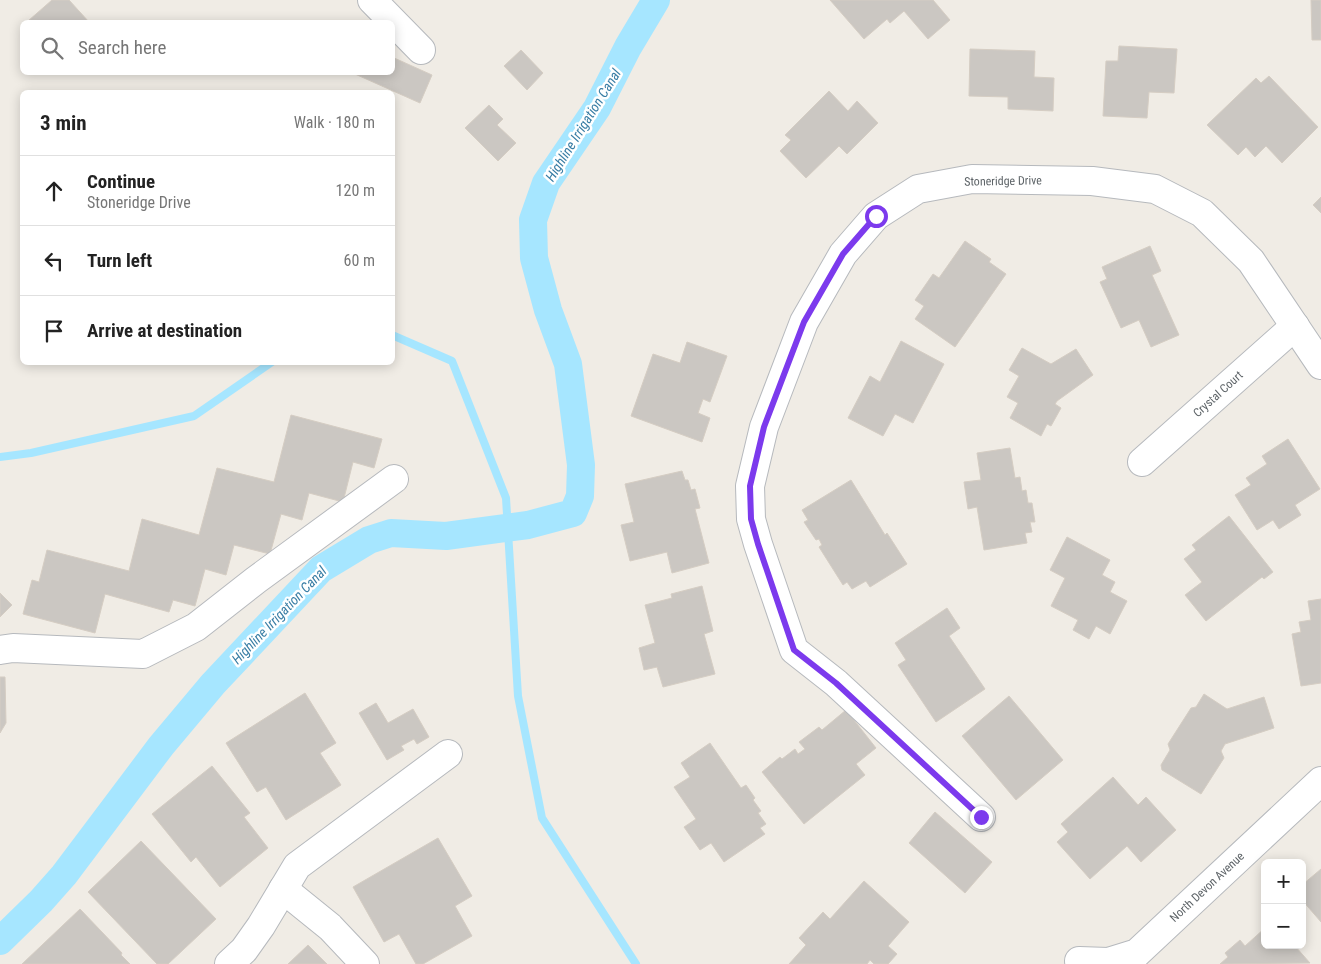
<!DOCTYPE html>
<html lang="en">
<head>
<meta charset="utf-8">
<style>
	body { margin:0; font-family:"Roboto Condensed",sans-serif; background:#f6f6f6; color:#222 }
	.controls { position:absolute; right:15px; bottom:15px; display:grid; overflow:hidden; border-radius:8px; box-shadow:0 2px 12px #0003 }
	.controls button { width:45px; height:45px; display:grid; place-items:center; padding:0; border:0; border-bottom:1px solid #e0e0e0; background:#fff; color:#222; font:25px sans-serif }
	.stop { position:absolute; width:15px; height:15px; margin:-11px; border:4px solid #7c3aed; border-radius:50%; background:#fff }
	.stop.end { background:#7c3aed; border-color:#fff; box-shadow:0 1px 5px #0008 }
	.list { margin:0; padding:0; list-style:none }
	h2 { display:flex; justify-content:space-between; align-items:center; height:65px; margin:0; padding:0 20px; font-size:21px }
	h2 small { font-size:16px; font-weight:400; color:#767676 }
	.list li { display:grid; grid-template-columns:32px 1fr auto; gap:15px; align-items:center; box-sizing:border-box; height:70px; padding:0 20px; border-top:1px solid #e0e0e0 }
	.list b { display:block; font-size:19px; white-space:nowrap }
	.list p { margin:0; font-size:16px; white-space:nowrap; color:#767676 }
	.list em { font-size:16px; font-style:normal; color:#767676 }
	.icon { flex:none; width:28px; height:28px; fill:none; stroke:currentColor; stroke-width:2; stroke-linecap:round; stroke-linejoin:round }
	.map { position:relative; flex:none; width:1321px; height:964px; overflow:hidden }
	.search { position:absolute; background:#fff; box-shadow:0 2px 12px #0003; left:20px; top:20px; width:375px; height:55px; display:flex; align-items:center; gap:12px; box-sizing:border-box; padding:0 18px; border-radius:8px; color:#767676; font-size:19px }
	.panel { position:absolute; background:#fff; box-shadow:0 2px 12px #0003; left:20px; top:90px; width:375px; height:275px; border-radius:8px }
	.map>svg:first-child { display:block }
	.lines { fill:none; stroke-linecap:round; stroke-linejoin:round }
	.stream { stroke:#a6e6ff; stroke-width:8 }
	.canal { stroke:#a6e6ff; stroke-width:28 }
	.building { fill:#cbc7c2; stroke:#d5cdc3 }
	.minor-casing { stroke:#b6b9bd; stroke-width:30 }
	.minor { stroke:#fff; stroke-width:28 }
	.route { stroke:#7c3aed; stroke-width:6 }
	.labels { text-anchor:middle; stroke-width:5; stroke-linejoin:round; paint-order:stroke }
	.street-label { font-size:12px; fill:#5d6367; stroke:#fff }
	.water-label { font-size:14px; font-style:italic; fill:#387da4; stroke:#fff }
</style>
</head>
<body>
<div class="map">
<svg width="1321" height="964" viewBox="0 0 1321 964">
	<rect width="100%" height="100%" fill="#f0ece5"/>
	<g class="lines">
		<!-- stream -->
		<g class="stream">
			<path d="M392,335L452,361L506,498L518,696L542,818L636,964"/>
			<path d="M0,457L31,453L194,416L272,362"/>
		</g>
		<!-- canal -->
		<path class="canal" d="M0,941L41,901L64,875L161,746L213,684L321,569L369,540L391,533L446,536L528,525L573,513L580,496L581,465L568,364L548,310L534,258L533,220L546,183L597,108L628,47L656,0"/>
	</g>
	<!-- building -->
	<g class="building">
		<path d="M52,0H69L89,22H30L28,21Z"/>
		<path d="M830,0H933L950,20L928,39L904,11L890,23L887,19L864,39Z"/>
		<path d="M1311,0H1321V40H1312Z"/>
		<path d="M1119,46L1177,49L1174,93L1149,92L1147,118L1103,116L1106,61H1118Z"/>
		<path d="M970,49L1035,51L1034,77L1054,78L1053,111L1008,109V97L969,96Z"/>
		<path d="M521,50L543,73L527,90L504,66Z"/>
		<path d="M392,57L432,75L420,103L355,74V72H392Z"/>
		<path d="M1269,76L1318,127L1282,163L1266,146L1255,157L1246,147L1238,155L1207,125L1256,78L1261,83Z"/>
		<path d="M829,91L848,111L857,101L878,123L847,154L839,146L806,178L780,151L791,140L785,135Z"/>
		<path d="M489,105L503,119L497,125L516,143L498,161L465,128Z"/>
		<path d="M1321,197V213L1313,205Z"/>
		<path d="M965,241L991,259L989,262L1006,274L955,347L915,319L924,306L915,300L933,274L939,278Z"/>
		<path d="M1150,246L1161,271L1152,275L1179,335L1151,347L1139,320L1121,328L1100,282L1107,279L1102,267Z"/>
		<path d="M901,341L944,364L913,423L895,414L883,436L848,418L870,376L880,382Z"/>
		<path d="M687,342L727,356L710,402L703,399L698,413L710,418L702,442L631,416L653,354L680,363Z"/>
		<path d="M1022,348L1051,364L1076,349L1093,375L1057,401L1055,404L1061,408L1051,426L1047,424L1041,436L1010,418L1018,403L1007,397L1019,376L1009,370Z"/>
		<path d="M291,415L382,439L374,468L353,462L343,502L309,493L302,520L281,514L270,554L234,545L226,575L205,569L195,606L173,600L169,612L105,594L95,633L23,614L32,580L39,582L47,550L129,571L142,519L199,535L217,468L274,482Z"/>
		<path d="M1288,439L1320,489L1295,505L1301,515L1279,529L1273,520L1257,530L1235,495L1251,485L1246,478L1267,464L1262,456Z"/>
		<path d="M1010,448L1015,478L1020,477L1022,491L1026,490L1028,503H1032L1035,522H1030L1032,532L1025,533L1027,543L984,550L977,507L968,509L964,482L981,480L977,453Z"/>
		<path d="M682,471L685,480H688L691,490L695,489L700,508L695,509L709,563L672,573L667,552L630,561L621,525L634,522L625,484Z"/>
		<path d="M851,480L885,535L887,533L907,564L870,587L866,581L852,589L847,582L843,585L819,547L822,545L819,539L816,540L804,522L808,520L802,510Z"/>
		<path d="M1229,516L1273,572L1264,579L1262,577L1206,621L1185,595L1202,582L1184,559L1196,550L1192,545Z"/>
		<path d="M1067,537L1110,560L1102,575L1115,582L1110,592L1127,601L1110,634L1096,626L1089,639L1073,630L1078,620L1051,606L1065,578L1050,570Z"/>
		<path d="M702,586L713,631L704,634L715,674L663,687L657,667L644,670L639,648L655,643L645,605L672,598L671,594Z"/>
		<path d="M0,593L12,605L0,617Z"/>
		<path d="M1321,599V683L1301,686L1292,634L1301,632L1299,622L1311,620L1308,601Z"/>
		<path d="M947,608L960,628L949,636L985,689L936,722L898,665L906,660L895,643Z"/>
		<path d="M0,677H5L6,723L0,733Z"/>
		<path d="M305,693L336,743L320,753L341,785L286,820L266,787L257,792L226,743Z"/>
		<path d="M1204,694L1227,709L1264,697L1274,728L1225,744L1221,751L1224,758L1201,794L1162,770L1161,765L1170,750L1168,744L1191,708L1196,707Z"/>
		<path d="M1009,696L1063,760L1016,800L962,736Z"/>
		<path d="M376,703L388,723L413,709L429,737L417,744L414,739L401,746L404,750L387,760L359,713Z"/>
		<path d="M846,710L876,748L856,764L865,775L804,824L762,772L780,757L782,759L795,749L798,754L805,749L799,742L819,727L822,730Z"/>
		<path d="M710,743L741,788L746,785L755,798L753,800L761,811L758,813L766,824L760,828L765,834L724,862L711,843L700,850L684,827L696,819L674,787L690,777L681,763Z"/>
		<path d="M212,766L250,813L244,817L268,848L220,887L196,857L191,862L152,814Z"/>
		<path d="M1113,777L1138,805L1146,797L1176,830L1141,862L1127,846L1090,879L1057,842L1068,832L1061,824Z"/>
		<path d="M935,812L992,862L965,893L909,843Z"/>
		<path d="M438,838L472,896L455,906L472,936L423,964H416L399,934L384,942L353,887Z"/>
		<path d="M141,841L216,919L168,964H157L88,892Z"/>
		<path d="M1321,869V922L1302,900V885Z"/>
		<path d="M864,881L909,922L888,946L897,954L888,964H874L870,960L867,964H789L806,945L799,938L823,912L830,919Z"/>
		<path d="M80,909L122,953L121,955L130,964H22Z"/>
		<path d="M1265,928V945H1296L1295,946L1310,963L1220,964L1228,957L1225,953L1240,940L1245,946Z"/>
		<path d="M308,945L327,964H288Z"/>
	</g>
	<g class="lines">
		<defs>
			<g id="minor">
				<path d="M372,0L421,50"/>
				<path d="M1142,462L1295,326"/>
				<path d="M0,650L13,648L143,654L196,627L256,580L394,479"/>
				<path d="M981,817L836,683L794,650L758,544L751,519L750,486L764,427L804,322L843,254L876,216L918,189L972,179L1092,181L1155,189L1202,213L1251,261L1321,365"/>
				<path d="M283,889L330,927L365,964"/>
				<path d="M1079,961L1108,962L1137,953L1321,781"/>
				<path d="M229,964L244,950L261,926L297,866L448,754"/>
			</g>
		</defs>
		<!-- minor casing -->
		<use href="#minor" class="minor-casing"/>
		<!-- minor -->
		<use href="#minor" class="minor"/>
	</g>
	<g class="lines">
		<!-- route -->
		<path class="route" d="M876,216L843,254L804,322L764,427L750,486L751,519L758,544L794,650L836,683L981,817"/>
	</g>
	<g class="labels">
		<!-- street labels -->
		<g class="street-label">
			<text transform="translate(1003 181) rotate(-1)" y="4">Stoneridge Drive</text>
			<text transform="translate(1218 394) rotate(-42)" y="4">Crystal Court</text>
			<text transform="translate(1207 887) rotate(-43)" y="4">North Devon Avenue</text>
		</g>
		<!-- water labels -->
		<g class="water-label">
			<text transform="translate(583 125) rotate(-58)" y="5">Highline Irrigation Canal</text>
			<text transform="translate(279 615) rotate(-46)" y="5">Highline Irrigation Canal</text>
		</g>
	</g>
</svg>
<div class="controls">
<button>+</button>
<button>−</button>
</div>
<div class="stop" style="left:876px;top:216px"></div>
<div class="stop end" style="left:981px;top:817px"></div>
<div class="search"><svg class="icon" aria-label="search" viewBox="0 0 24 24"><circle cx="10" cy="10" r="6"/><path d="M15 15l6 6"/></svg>Search here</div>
<section class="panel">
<h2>3 min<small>Walk · 180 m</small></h2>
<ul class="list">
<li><svg class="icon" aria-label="ahead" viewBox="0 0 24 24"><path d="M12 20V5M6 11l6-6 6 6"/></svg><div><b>Continue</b><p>Stoneridge Drive</p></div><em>120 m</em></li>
<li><svg class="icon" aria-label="left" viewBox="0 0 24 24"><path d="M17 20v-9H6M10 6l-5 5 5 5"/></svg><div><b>Turn left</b></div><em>60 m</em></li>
<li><svg class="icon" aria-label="arrive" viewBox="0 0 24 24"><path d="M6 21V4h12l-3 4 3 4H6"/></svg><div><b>Arrive at destination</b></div></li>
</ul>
</section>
</div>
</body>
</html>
